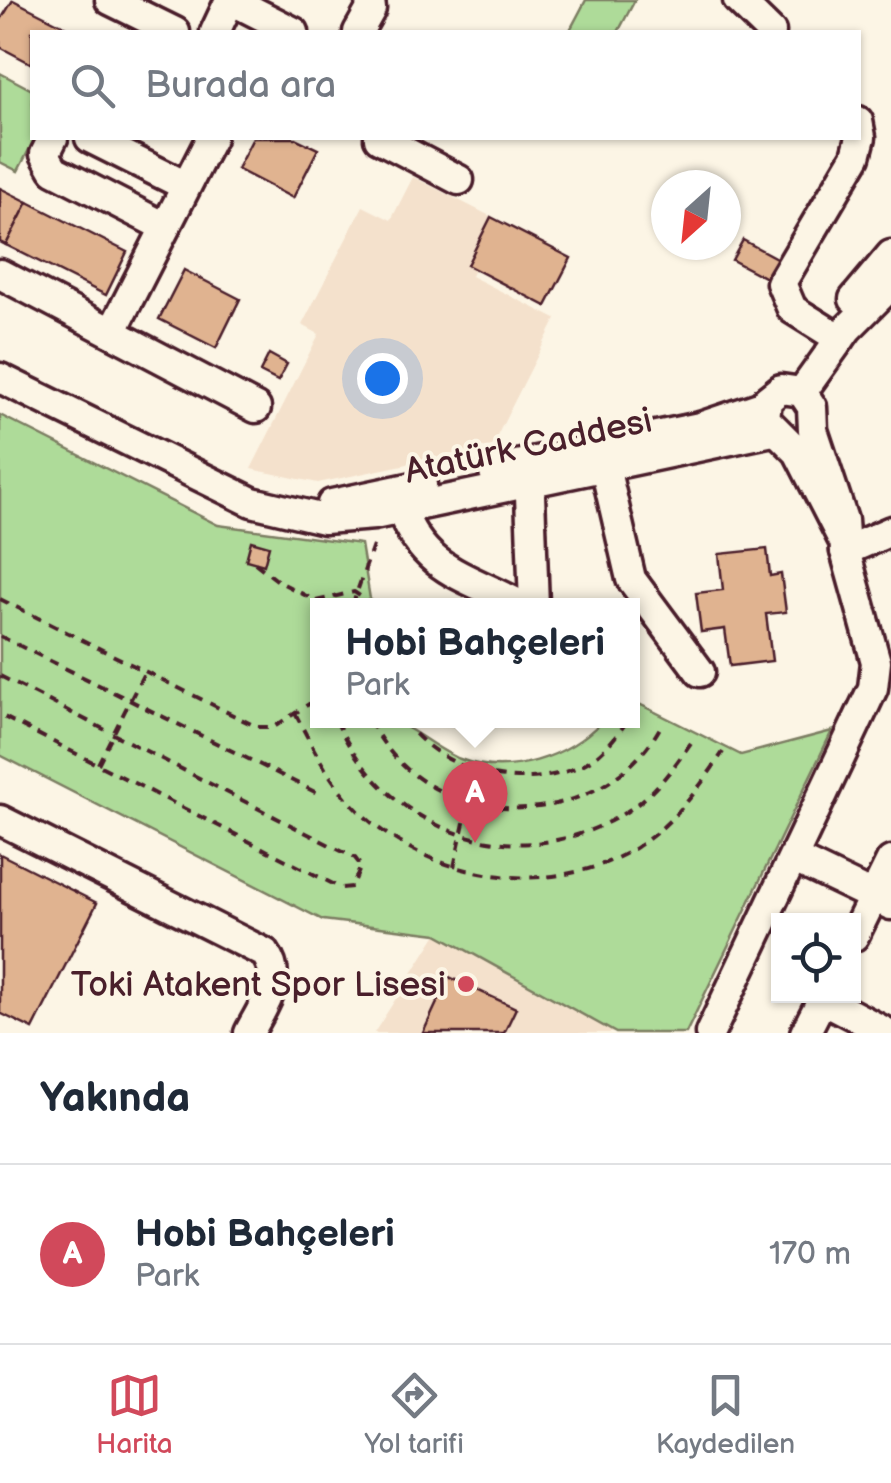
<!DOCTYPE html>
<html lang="tr">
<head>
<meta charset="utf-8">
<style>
	body { margin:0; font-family:"Balsamiq Sans",sans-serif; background:#f6f6f7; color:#1f2937 }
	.controls { position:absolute; right:30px; bottom:30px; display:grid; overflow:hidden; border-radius:0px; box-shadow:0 2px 8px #0004 }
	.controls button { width:90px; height:90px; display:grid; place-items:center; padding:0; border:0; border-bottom:2px solid #e0e1e3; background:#fff; color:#1f2937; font:50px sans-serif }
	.compass { position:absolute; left:651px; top:170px; width:90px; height:90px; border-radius:50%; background:#fff; box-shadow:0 2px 8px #0004; rotate:207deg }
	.you { position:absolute; left:382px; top:378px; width:35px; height:35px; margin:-25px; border:8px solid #fff; border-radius:50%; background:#1a73e8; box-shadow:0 0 0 15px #1a73e833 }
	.badge { display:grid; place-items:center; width:65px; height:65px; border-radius:50%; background:#d1495b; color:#fff; font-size:32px; font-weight:700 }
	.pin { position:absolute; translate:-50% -82px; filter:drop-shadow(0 2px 5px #0008) }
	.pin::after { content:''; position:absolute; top:52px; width:35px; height:30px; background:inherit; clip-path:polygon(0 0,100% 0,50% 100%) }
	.popup { position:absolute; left:310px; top:598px; width:330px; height:130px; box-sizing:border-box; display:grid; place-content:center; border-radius:0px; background:#fff; filter:drop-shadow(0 2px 8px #0005); font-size:32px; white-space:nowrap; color:#747a83 }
	.popup b { font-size:38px; color:#1f2937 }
	.popup::after { content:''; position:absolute; left:50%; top:100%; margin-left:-20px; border:20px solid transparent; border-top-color:#fff }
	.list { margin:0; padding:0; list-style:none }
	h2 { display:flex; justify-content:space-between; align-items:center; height:130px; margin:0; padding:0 40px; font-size:42px }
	h2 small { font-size:32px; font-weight:400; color:#747a83 }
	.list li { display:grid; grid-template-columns:65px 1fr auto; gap:30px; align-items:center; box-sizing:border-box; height:180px; padding:0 40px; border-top:2px solid #e0e1e3 }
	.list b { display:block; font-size:38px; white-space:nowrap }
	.list p { margin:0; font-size:32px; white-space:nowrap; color:#747a83 }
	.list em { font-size:32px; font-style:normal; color:#747a83 }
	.icon { flex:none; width:55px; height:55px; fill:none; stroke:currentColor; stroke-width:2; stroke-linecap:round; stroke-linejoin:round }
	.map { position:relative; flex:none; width:891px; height:1033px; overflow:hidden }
	.search { position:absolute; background:#fff; box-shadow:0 2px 8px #0004; left:30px; right:30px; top:30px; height:110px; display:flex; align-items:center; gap:25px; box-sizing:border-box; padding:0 35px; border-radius:0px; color:#747a83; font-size:38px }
	.sheet { height:310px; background:#fff }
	nav { display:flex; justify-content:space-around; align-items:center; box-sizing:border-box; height:140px; border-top:2px solid #e0e1e3; background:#fff; font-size:28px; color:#747a83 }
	nav a { display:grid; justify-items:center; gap:5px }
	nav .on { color:#d1495b }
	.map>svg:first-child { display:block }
	.built { fill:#f4e1cc }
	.green { fill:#aedb99; stroke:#7c7d62; stroke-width:2.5 }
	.building { fill:#e0b390; stroke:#4a1f2b; stroke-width:2.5 }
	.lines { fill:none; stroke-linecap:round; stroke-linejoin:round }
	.minor-casing { stroke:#4a1f2b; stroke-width:35 }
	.path { stroke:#4a1f2b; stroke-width:4; stroke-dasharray:10 8; stroke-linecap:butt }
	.minor { stroke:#fcf5e5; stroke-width:28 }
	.poi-dot { fill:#d1495b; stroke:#fcf5e5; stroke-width:4 }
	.labels { text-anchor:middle; stroke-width:8; stroke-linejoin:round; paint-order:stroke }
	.street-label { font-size:35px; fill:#4a1f2b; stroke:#fcf5e5 }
	.poi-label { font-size:35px; fill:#4a1f2b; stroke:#fcf5e5; text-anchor:end }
</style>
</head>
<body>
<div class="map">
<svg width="891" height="1033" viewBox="0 0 891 1033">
	<rect width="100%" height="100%" fill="#fcf5e5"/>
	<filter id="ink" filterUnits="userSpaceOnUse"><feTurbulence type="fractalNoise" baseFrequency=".01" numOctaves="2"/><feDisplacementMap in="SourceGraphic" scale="20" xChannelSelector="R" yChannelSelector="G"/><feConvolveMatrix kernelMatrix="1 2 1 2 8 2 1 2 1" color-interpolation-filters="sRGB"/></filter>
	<g filter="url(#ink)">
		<!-- built -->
		<g class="built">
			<path d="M413,177L498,220L471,276L556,319L492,446L318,483L251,469L319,334L302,325L363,206L391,220Z"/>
			<path d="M437,934L616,1033H374Z"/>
		</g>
		<!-- green -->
		<g class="green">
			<path d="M586,0H635L618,32H569Z"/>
			<path d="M0,73L32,90L35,138L18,171L0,162Z"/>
			<path d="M0,415L218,525L361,544L371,605L318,606V720L403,721L406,727C424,737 442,752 460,759C509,778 568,757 602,721L632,720L633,701L741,755L832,731L686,1033H616L437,934L323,920L0,755Z"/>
		</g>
		<!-- building -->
		<g class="building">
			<path d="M13,0L76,32H32V64L0,47V21Z"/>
			<path d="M253,138H295L318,149L293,198L237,169Z"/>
			<path d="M0,188L28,202L6,245L0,242Z"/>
			<path d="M28,202L127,252L106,295L6,245Z"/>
			<path d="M491,217L571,258L546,306L467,265Z"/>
			<path d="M743,240L778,259L768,279L732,260Z"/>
			<path d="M184,270L240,299L216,348L159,319Z"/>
			<path d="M269,354L287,364L278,381L260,372Z"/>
			<path d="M251,541L269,546L264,565L246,560Z"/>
			<path d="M767,549L770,576L781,574L786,612L766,614L772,661L730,666L725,629L701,632L696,593L723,590L719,554Z"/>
			<path d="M0,854L97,903L33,1029L0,1013Z"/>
			<path d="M449,977L516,1008L504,1033H423Z"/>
		</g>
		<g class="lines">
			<defs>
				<g id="minor">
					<path d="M110,0L175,32"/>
					<path d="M231,0L294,32"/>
					<path d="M738,0L771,32"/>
					<path d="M215,32L230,0"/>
					<path d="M358,32L371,9L370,0"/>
					<path d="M53,138L45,154L54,170L165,227"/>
					<path d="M90,138L186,186"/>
					<path d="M379,138L459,180"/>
					<path d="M0,274L256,408"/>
					<path d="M854,299L891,255"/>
					<path d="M112,332L211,138"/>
					<path d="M840,339L792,309L781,283L856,156L861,137L858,121"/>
					<path d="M0,378L252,502L324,519L374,515L773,431"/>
					<path d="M802,392L847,329L891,285"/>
					<path d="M601,450L631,579L700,672"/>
					<path d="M529,467L534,606"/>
					<path d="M493,470L700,427L765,405"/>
					<path d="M332,504L422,485"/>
					<path d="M401,509C424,572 467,576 522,606"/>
					<path d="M845,551L891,531"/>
					<path d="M0,820L265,953C285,980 262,1007 249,1033"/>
					<path d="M795,859L891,905"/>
					<path d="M854,936L891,861"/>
					<path d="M822,999L887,1033"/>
					<path d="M710,1033L873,688L876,662L845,551L843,520L813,430L812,407L802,392L781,389L767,400L765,419L798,452L844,542"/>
					<path d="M805,1033L824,996"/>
				</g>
			</defs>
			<!-- minor casing -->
			<use href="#minor" class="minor-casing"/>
			<!-- path -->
			<g class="path">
				<path d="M255,563L278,581L316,601L318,630"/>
				<path d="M0,599L257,727H274L318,698"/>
				<path d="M316,601L354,592L375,606"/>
				<path d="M352,606L375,540"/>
				<path d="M0,636L317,793"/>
				<path d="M0,676L355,858L361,866L352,887L341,888L0,715"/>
				<path d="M295,713C311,744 327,777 351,803C420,878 548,903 637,847C674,823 700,787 723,752"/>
				<path d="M632,714L635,710"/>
				<path d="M336,720C386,834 522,881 629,810C657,792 676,764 695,737"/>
				<path d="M370,720C426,838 605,837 663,722"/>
				<path d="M404,720C443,776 532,796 591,760C606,750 617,735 628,720"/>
				<path d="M98,764L145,671"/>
				<path d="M454,867L476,770"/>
			</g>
			<!-- minor -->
			<use href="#minor" class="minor"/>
		</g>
	</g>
	<!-- markers -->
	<circle class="poi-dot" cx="466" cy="984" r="10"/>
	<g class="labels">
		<!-- street labels -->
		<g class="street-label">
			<text transform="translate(528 445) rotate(-12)" y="12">Atatürk Caddesi</text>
		</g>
		<!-- poi labels -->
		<g class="poi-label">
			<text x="446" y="996">Toki Atakent Spor Lisesi</text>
		</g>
	</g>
</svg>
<div class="controls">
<button><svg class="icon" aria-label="locate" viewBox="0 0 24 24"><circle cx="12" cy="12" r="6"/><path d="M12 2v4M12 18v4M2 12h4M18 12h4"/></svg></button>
</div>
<svg class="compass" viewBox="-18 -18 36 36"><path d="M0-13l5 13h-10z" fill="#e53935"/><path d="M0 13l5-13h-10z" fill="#747a83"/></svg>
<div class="you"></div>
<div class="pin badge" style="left:475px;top:843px">A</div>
<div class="popup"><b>Hobi Bahçeleri</b>Park</div>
<div class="search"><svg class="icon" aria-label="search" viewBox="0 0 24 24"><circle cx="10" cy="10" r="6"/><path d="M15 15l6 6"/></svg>Burada ara</div>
</div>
<section class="sheet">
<h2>Yakında<small></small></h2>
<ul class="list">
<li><span class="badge">A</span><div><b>Hobi Bahçeleri</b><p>Park</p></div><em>170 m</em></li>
</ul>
</section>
<nav>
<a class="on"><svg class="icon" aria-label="map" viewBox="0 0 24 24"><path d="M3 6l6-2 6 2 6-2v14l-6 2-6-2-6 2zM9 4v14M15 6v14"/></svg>Harita</a>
<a><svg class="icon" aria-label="directions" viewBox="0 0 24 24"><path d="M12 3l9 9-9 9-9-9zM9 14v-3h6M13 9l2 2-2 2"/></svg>Yol tarifi</a>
<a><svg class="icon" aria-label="saved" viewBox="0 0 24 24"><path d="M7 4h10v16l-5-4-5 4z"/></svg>Kaydedilen</a>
</nav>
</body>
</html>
